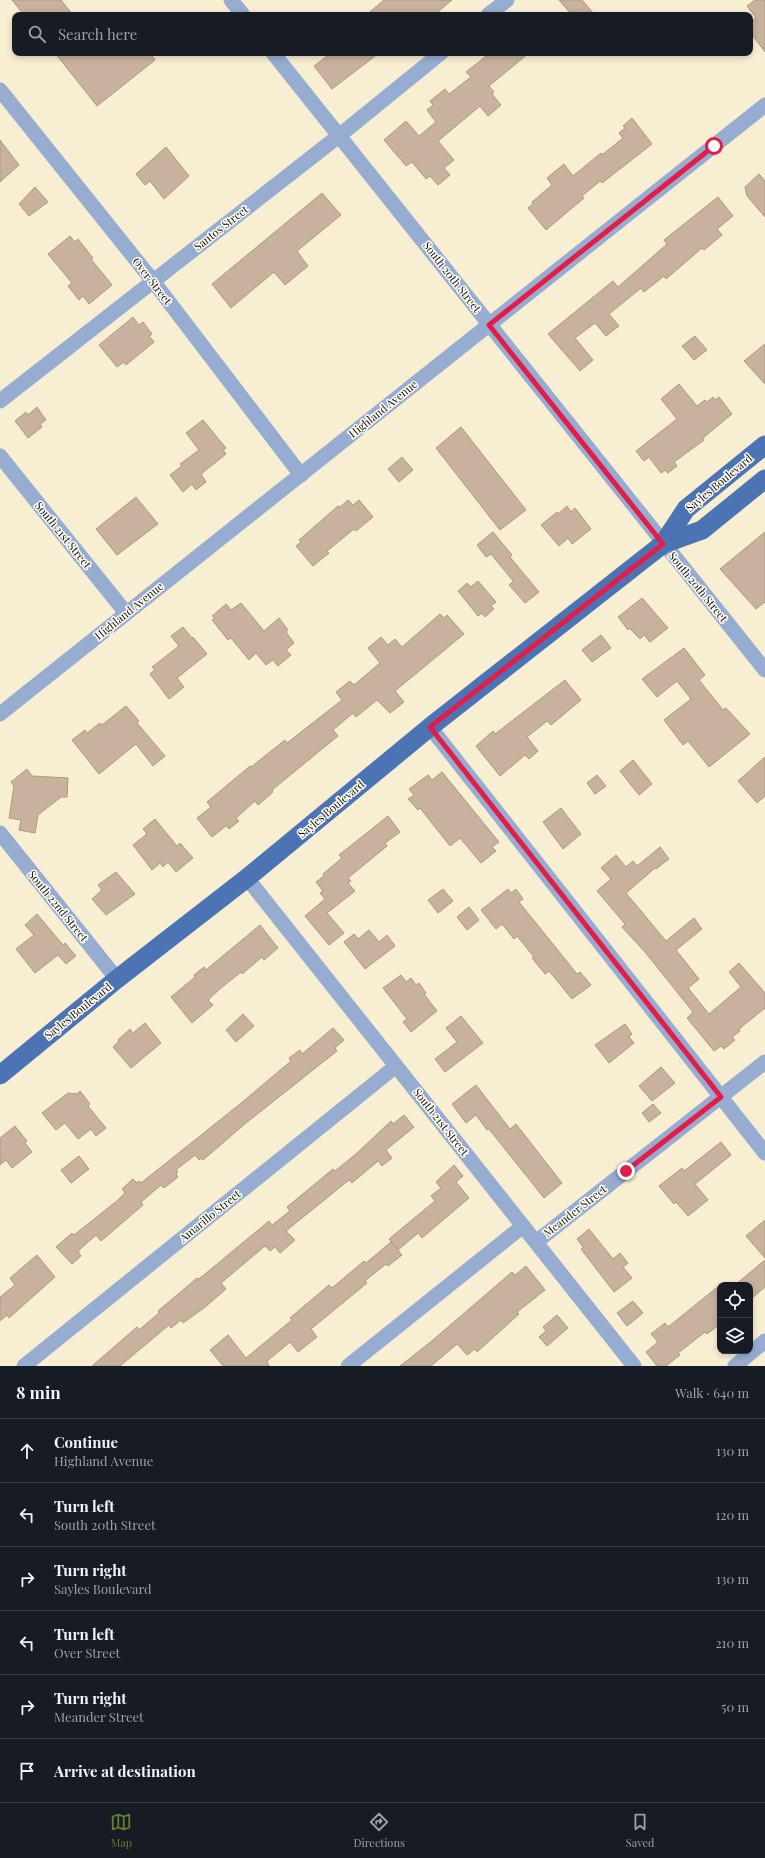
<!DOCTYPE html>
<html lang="en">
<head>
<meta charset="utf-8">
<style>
	body { margin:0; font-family:"Playfair Display",serif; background:#20242c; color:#f1f3f6 }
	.controls { position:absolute; right:12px; bottom:12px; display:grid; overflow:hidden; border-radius:8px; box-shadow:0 2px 6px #0003 }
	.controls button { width:36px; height:36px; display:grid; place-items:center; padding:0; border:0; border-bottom:1px solid #363941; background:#171b24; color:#f1f3f6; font:20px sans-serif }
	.stop { position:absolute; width:12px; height:12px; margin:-9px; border:3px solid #e11d48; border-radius:50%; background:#fff }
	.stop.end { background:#e11d48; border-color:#fff; box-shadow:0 1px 4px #0008 }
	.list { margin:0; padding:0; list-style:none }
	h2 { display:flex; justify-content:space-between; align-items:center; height:52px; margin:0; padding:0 16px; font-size:17px }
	h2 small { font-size:13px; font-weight:400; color:#9ea1a6 }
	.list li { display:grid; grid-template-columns:26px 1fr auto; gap:12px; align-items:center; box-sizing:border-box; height:64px; padding:0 16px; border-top:1px solid #363941 }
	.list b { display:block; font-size:15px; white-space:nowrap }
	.list p { margin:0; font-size:13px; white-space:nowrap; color:#9ea1a6 }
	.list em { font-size:13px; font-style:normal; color:#9ea1a6 }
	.icon { flex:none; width:22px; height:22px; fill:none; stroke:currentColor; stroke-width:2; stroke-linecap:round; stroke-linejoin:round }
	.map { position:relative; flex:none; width:765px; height:1366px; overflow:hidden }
	.search { position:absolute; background:#171b24; box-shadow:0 2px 6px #0003; left:12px; right:12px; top:12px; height:44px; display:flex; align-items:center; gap:10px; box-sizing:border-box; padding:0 14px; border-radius:8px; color:#9ea1a6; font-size:15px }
	.sheet { height:436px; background:#171b24 }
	nav { display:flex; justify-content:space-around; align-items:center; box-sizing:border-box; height:56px; border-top:1px solid #363941; background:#171b24; font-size:11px; color:#9ea1a6 }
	nav a { display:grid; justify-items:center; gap:2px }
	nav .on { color:#657d2f }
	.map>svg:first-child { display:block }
	.building { fill:#c8b19d; stroke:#ae9884 }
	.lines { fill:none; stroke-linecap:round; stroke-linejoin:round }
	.minor { stroke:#96add1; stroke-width:15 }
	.major { stroke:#4c74b4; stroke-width:19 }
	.route { stroke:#e11d48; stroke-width:5 }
	.labels { text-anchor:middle; stroke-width:3; stroke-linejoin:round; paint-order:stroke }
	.street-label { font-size:11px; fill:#17130a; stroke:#fdfbf6 }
</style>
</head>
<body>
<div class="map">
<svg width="765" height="1366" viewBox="0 0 765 1366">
	<rect width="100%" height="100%" fill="#f8eed2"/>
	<!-- building -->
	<g class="building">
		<path d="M12,0H61L73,15H24Z"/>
		<path d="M384,0H452L434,15H366Z"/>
		<path d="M559,0H582L595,15H572Z"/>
		<path d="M755,0H765V52L750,32V22L756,18L747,6Z"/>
		<path d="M55,53H150L155,60L97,106Z"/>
		<path d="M331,53H379L332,89L314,66Z"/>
		<path d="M490,53H529L489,86L494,92L492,94L501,105L488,116L480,106L438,141L454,160L444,168L450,175L438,185L430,176L426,179L412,162L406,166L384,140L406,121L419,136L436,122L427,110L433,105L430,101L445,89L449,94L471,77L466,72Z"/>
		<path d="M632,118L652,144L602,183L600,181L582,196L584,198L546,230L528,208L533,204L532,202L552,185L547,178L564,164L573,176L601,153L602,155L623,138L619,133L625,128L623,126Z"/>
		<path d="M0,140L19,165L0,182Z"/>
		<path d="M166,147L189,176L164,199L150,181L145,185L136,174Z"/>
		<path d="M759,174L765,181V217L747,196L745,187Z"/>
		<path d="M35,187L48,202L29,216L19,204Z"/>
		<path d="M322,193L341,215L297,251L308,266L285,285L274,272L231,308L212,284Z"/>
		<path d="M718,197L733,216L717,229L722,235L704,250L702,248L666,279L664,276L644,292L641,288L609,314L619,326L606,336L595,323L575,338L593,360L580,371L548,334L613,281L618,287L667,244L664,240Z"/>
		<path d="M70,236L75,242L78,239L93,258L91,259L112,285L89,304L83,296L79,300L68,286L72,283L48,254Z"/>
		<path d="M133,317L139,325L143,322L152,334L149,336L154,342L126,365L124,362L117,367L99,345Z"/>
		<path d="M695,336L707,350L694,360L682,346Z"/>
		<path d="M765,344V384L744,361Z"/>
		<path d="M679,384L697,406L705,400L707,402L713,397L715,400L719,397L732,414L703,438L704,440L674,462L677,466L668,473L665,470L661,473L649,457L644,461L636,451L677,419L661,399Z"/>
		<path d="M37,407L46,420L40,424L42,427L28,438L15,421L26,412L28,415Z"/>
		<path d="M203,420L226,448L223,450L226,454L201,474L206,482L196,490L192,484L183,492L170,475L182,466L180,464L199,450L186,433Z"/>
		<path d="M461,427L526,510L500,530L436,448Z"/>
		<path d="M402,457L413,470L399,482L388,469Z"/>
		<path d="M136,497L158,524L117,555L96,529Z"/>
		<path d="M348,500L353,505L359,500L373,517L356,531L354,529L327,551L329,553L313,566L296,546L301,542L299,540L338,506L340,507Z"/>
		<path d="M567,506L571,512L575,508L591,529L572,544L568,538L559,546L541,525L557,512L558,514Z"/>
		<path d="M493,532L512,555L510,557L539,592L525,603L509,585L513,581L491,554L486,557L477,545Z"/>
		<path d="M765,532V602L756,609L720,569Z"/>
		<path d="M478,581L496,602L491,606L494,609L485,617L482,613L478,616L458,591L467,583L471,587Z"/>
		<path d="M642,598L668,628L650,642L644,635L640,639L629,628L628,630L618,617Z"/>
		<path d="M241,603L264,631L279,618L288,630L286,632L294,643L286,650L291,655L278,666L273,660L266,665L256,653L249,660L231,638L228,640L212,620L215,618L212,616L226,604L231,610Z"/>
		<path d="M440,614L444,618L447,615L464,634L395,691L404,702L390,713L377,700L356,717L353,713L333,730L338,736L272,790L273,792L258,805L255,801L236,818L239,821L229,829L226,826L212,837L197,818L211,807L207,802L250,766L251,767L285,740L287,743L342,700L336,692L350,681L354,685L380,663L368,648L381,637L388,645L395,639L402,647Z"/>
		<path d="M183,627L192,638L193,637L207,654L177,678L184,687L169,699L150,674L155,670L152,667L179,646L171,636Z"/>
		<path d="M601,635L611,648L592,662L582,650Z"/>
		<path d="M684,648L705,675L699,680L723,710L726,708L750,734L709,767L688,741L683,745L664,720L691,699L677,681L657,697L642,679Z"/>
		<path d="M565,680L581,700L551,725L547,721L527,737L538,751L529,759L525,755L500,776L476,746L493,731L495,734Z"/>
		<path d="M126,706L139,721L137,723L165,756L153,766L136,744L99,774L72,740L85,730L87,733L100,723L102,725Z"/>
		<path d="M765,757V796L757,803L738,781Z"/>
		<path d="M633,760L652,784L639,795L620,771Z"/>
		<path d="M27,769L32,776L68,778L67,797H61L38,815L35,833L19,830L21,820L9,818L14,786L11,782Z"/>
		<path d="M442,772L499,842L492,847L496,851L481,863L460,838L450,846L420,808L418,810L408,799L414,795L409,789L428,775L432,780Z"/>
		<path d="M597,775L606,786L595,794L587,783Z"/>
		<path d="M561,808L581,834L563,849L543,822Z"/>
		<path d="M388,816L400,832L385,843L387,846L348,878L351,881L348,883L355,891L327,913L344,933L329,945L305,916L325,899L320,893L323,891L316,882L324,876L323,874L342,858L339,855Z"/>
		<path d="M155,819L177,846L180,843L193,858L176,872L168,862L163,867L160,863L152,870L133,845L147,834L143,829Z"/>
		<path d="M660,847L669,859L656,869L655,868L626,893L666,941L694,918L702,929L676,950L699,979L688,988L709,1014L741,987L729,972L739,963L765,993V1008L739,1029L740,1031L732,1037L735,1040L724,1049L721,1046L714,1051L687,1018L693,1012L645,952L622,927L625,924L597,891L611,879L601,868L616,855L626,867L633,861L637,866Z"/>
		<path d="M116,872L135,894L106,915L92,899L102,890L98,885Z"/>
		<path d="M443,889L453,901L438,913L428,900Z"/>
		<path d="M508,889L511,893L516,889L523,899L519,902L577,974L580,972L591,985L572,999L549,971L545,974L532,958L534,957L517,936L514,939L502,924L496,929L481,910Z"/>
		<path d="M469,907L479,920L467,930L457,917Z"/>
		<path d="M37,914L63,945L65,943L76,956L66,964L58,955L35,973L16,949L34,935L25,925Z"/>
		<path d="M260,925L278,948L264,960L262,957L242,974L241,972L221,988L208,1000L213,1005L192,1023L171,997L195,977L194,975L204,967L206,970Z"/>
		<path d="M369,930L379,942L387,935L395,946L365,969L344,942L354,934L358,939Z"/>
		<path d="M401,975L406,982L411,978L416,985L419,983L426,993L424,994L437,1011L411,1032L403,1022L407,1019L383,988Z"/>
		<path d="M243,1014L254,1026L236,1042L226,1030Z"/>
		<path d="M461,1016L483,1043L445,1072L435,1059L457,1042L446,1028Z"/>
		<path d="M145,1023L161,1043L131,1068L113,1047L119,1041L118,1040L130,1029L133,1033Z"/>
		<path d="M625,1024L632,1034L629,1037L634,1043L609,1063L595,1045Z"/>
		<path d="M333,1028L344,1040L335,1048L337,1051L246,1123L203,1160L202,1158L199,1160L195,1155L176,1170L178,1172L176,1174L178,1177L164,1188L161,1185L141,1202L143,1205L101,1241L96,1235L78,1251L81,1256L72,1264L56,1247L72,1233L74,1235L118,1200L125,1193L122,1189L133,1179L137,1183L140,1181L141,1183L240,1104L291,1061L289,1058L300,1050L302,1054Z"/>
		<path d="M661,1067L675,1083L652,1101L639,1086Z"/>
		<path d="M476,1085L510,1129L516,1124L562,1183L544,1198L489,1129L487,1130L476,1115L466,1123L452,1104Z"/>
		<path d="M80,1091L90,1104L88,1106L106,1128L96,1136L91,1129L78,1139L65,1123L56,1130L42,1113L68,1093L77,1094Z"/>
		<path d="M653,1104L661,1113L649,1122L642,1113Z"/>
		<path d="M404,1115L414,1127L386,1150L392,1158L382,1166L378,1161L352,1183L349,1180L286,1231L295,1240L280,1253L275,1247L270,1251L265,1246L221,1283L226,1289L204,1308L183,1323L181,1320L171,1328L169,1325L120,1366H92L137,1327L139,1330L159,1313L158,1311L197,1278L199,1279L269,1221L272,1225L290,1211L287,1207L333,1169L335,1171L356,1154L391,1121L393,1124Z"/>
		<path d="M15,1126L27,1141L25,1143L32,1152L12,1168L6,1160L0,1165V1138Z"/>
		<path d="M721,1142L731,1155L695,1184L708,1200L688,1216L676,1202L674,1204L659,1186L682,1168L684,1171Z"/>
		<path d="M79,1156L89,1169L71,1183L61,1170Z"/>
		<path d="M454,1165L463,1176L456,1182L469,1198L422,1238L418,1233L398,1250L389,1239L435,1201L431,1196L441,1188L436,1182Z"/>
		<path d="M765,1220V1258L746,1236Z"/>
		<path d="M589,1229L613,1259L620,1253L628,1263L623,1267L632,1278L614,1292L581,1249L583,1247L577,1239Z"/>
		<path d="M391,1242L402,1255L388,1266L386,1264L365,1281L367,1283L311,1329L317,1337L298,1352L290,1342L267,1361L269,1366H223L210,1350L228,1335L246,1358L292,1320L290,1318L329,1285L332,1288L364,1261L366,1263Z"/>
		<path d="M37,1255L55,1277L9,1318L7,1315L0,1321V1297L15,1285L10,1278Z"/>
		<path d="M765,1260V1287L750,1300V1285H735Z"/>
		<path d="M526,1266L545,1290L517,1312L519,1314L477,1352L475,1349L467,1355L457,1344L431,1366H400L433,1340L512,1272L515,1275Z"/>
		<path d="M720,1285V1324L707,1334L705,1332L678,1353L680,1355L666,1366H657L646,1352L658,1342L651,1334L665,1323L668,1327Z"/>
		<path d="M633,1301L643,1313L627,1326L617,1313Z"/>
		<path d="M557,1315L568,1328L547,1346L539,1337L546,1331L543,1327Z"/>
	</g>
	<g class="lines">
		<!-- minor -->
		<g class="minor">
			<path d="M231,0L243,15"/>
			<path d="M488,15L507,0"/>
			<path d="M273,53L765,670"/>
			<path d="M0,90L153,281L301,475"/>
			<path d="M0,401L340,135L441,53"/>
			<path d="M0,456L126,613"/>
			<path d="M0,714L765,105"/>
			<path d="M430,727L765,1153"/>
			<path d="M0,833L117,979"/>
			<path d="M247,878L634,1366"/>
			<path d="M536,1242L765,1062"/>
			<path d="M24,1366L396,1066"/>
			<path d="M348,1366L523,1226"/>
			<path d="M735,1366L765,1341"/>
		</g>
		<!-- major -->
		<g class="major">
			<path d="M663,544L686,509L765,445"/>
			<path d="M0,1075L117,979L247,878L430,727L663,544L702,530L765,479"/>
		</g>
	</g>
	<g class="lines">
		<!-- route -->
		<path class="route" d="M626,1171L721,1097L430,727L663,544L489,325L714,146"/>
	</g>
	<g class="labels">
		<!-- street labels -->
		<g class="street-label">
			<text transform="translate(221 228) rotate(-38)" y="4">Santos Street</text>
			<text transform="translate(452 277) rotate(52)" y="4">South 20th Street</text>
			<text transform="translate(152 281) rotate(52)" y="4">Over Street</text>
			<text transform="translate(383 409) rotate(-39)" y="4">Highland Avenue</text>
			<text transform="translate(719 483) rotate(-40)" y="4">Sayles Boulevard</text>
			<text transform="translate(63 535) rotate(51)" y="4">South 21st Street</text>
			<text transform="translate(698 587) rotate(51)" y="4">South 20th Street</text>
			<text transform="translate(129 611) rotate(-39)" y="4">Highland Avenue</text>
			<text transform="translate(331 809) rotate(-40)" y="4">Sayles Boulevard</text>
			<text transform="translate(58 906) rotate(51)" y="4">South 22nd Street</text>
			<text transform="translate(78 1011) rotate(-39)" y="4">Sayles Boulevard</text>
			<text transform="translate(441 1122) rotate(52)" y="4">South 21st Street</text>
			<text transform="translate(575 1211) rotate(-38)" y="4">Meander Street</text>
			<text transform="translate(210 1216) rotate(-39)" y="4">Amarillo Street</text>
		</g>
	</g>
</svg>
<div class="controls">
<button><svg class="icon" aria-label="locate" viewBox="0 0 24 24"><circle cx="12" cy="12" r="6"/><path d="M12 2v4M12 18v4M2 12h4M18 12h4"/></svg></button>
<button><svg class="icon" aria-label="layers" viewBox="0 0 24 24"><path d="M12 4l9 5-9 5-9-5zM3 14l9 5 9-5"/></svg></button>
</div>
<div class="stop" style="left:714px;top:146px"></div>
<div class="stop end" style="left:626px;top:1171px"></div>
<div class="search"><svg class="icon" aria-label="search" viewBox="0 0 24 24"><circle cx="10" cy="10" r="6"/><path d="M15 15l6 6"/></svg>Search here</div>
</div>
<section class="sheet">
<h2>8 min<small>Walk · 640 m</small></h2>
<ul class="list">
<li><svg class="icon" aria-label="ahead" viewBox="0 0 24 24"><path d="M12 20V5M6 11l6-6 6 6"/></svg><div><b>Continue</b><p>Highland Avenue</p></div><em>130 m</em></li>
<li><svg class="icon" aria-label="left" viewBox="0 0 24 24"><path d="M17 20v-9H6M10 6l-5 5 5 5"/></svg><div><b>Turn left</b><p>South 20th Street</p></div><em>120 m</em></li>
<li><svg class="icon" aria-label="right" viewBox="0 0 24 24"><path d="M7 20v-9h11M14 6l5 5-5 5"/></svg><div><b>Turn right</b><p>Sayles Boulevard</p></div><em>130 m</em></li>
<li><svg class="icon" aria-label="left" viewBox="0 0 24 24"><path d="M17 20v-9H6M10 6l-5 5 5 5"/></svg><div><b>Turn left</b><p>Over Street</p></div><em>210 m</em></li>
<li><svg class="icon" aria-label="right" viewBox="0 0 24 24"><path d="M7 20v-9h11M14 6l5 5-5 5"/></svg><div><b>Turn right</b><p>Meander Street</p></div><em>50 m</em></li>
<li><svg class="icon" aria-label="arrive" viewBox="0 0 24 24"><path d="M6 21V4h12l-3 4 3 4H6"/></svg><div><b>Arrive at destination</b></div></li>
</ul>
</section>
<nav>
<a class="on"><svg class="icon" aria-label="map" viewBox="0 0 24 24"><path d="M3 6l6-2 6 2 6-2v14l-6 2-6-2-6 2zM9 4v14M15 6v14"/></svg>Map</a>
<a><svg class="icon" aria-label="directions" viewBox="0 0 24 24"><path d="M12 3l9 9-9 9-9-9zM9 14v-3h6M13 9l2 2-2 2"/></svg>Directions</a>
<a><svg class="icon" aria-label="saved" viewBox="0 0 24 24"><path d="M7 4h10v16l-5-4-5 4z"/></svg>Saved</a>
</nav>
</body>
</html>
